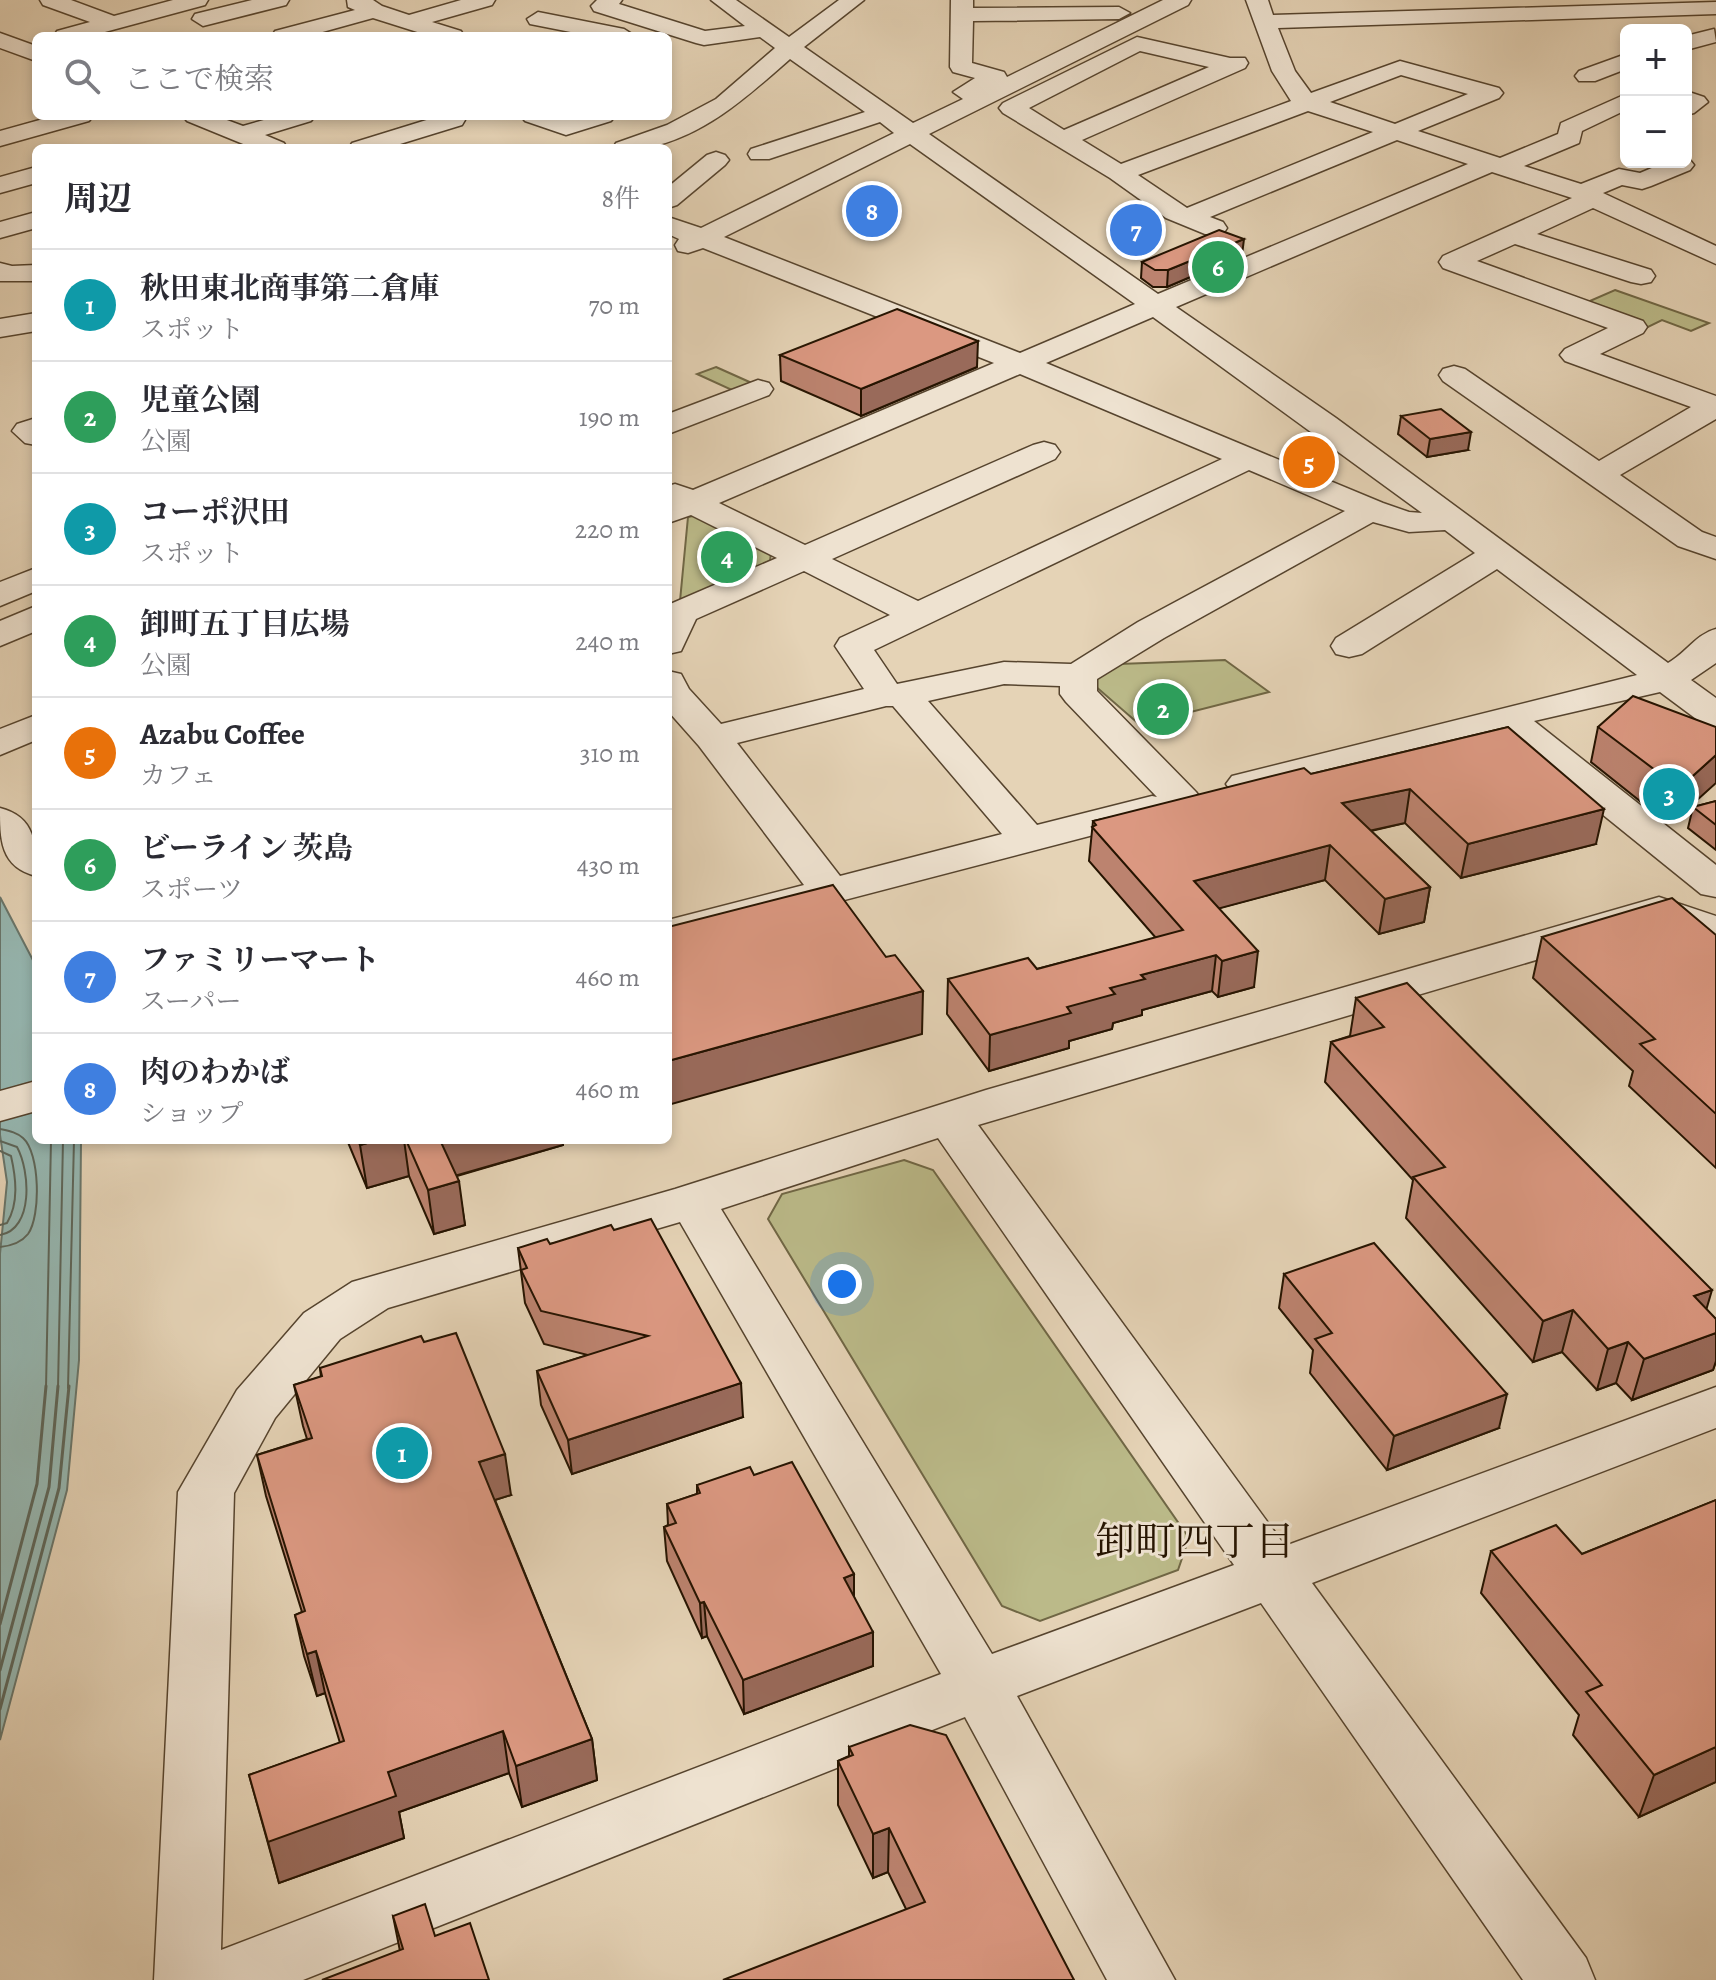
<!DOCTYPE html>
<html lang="ja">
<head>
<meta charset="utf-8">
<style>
	body { margin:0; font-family:Alegreya,"Noto Serif JP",serif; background:#f7f7f7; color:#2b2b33 }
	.controls { position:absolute; right:24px; top:24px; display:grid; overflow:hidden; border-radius:12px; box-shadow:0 4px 12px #0003 }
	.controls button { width:72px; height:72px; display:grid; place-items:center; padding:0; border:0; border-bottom:2px solid #e1e1e2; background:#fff; color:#2b2b33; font:40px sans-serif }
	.you { position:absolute; left:842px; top:1284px; width:28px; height:28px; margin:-20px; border:6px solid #fff; border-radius:50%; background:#1a73e8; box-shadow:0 0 0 12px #1a73e833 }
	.badge { display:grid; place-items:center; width:52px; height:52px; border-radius:50%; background:#ea580c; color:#fff; font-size:26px; font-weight:700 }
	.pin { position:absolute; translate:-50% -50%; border:4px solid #fff; box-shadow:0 2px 8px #0006 }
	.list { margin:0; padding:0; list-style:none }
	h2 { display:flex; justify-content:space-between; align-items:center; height:104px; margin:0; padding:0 32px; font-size:34px }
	h2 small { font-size:26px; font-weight:400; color:#7c7c81 }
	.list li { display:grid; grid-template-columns:52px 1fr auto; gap:24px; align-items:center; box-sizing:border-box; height:112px; padding:0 32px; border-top:2px solid #e1e1e2 }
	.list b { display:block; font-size:30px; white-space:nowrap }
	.list p { margin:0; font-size:26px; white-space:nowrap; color:#7c7c81 }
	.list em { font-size:26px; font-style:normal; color:#7c7c81 }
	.icon { flex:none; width:44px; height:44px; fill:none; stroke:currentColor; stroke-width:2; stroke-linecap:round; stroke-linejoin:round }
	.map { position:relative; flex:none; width:1716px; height:1980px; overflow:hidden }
	.search { position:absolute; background:#fff; box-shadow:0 4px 12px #0003; left:32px; top:32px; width:640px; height:88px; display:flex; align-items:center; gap:20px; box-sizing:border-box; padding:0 28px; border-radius:12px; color:#7c7c81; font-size:30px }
	.panel { position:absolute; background:#fff; box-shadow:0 4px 12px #0003; left:32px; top:144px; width:640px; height:1000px; border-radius:12px }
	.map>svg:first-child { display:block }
	.green { fill:#bbba89; stroke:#706745; stroke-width:2 }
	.water { fill:#96b7b1; stroke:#69766b; stroke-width:2 }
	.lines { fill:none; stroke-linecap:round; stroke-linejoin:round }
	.shore-far1 { stroke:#5e6659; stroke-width:2 }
	.shore { stroke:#5e6659; stroke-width:3 }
	.minor-casing { stroke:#56442e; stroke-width:3 }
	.minor { fill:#eee2d0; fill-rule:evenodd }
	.wall { fill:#bc836f; stroke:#261401; stroke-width:2 }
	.shaded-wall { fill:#996a5a; stroke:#261401; stroke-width:2 }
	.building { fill:#db9881; stroke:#261401; stroke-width:2 }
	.labels { text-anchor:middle; stroke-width:6; stroke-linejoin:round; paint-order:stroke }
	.near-neighbourhood-label { font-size:40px; fill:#261401; stroke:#eee2d0 }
</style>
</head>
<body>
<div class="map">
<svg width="1716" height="1980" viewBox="0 0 1716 1980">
	<rect width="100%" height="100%" fill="#e5d3b6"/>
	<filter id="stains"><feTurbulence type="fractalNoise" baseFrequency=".0025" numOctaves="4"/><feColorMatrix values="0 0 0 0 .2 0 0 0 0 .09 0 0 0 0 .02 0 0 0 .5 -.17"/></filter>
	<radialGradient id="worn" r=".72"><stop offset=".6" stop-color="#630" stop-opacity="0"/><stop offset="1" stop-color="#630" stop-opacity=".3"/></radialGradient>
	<!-- green -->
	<g class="green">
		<path d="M1615,290L1709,323L1691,331L1662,320L1646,328L1583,304Z"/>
		<path d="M716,367L754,384L734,391L697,374Z"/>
		<path d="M698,515L771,552L770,561L680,601L688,517Z"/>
		<path d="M1225,660L1269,692L1140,725L1094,685L1092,672L1119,664Z"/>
		<path d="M904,1160L933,1170L1189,1538L1178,1570L1040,1621L1002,1606L768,1219L782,1194Z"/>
	</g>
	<!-- water -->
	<path class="water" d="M0,897L36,966V1140H81L79,1360L67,1490L0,1740V1254L7,1182L0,1135Z"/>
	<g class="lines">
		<!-- shore-far1 -->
		<g class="shore-far1">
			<path d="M0,1129C9,1131 16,1132 23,1138C40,1153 41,1216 28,1234C21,1243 10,1246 0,1247"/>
			<path d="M0,1141L17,1147C30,1171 34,1229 0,1235"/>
			<path d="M0,1151L11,1156C16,1178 19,1203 7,1223L0,1225"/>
			<path d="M46,1388L51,1140"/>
			<path d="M58,1388L63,1140"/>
			<path d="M68,1388L74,1140"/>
		</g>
		<!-- shore -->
		<g class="shore">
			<path d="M0,1624L37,1484L46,1386"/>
			<path d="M0,1670L49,1487L58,1386"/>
			<path d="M0,1709L59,1488L69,1386"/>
		</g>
		<defs>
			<g id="minor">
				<path d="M40,0H71L114,16L173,0H208L205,5L90,36H54L57,31L90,22L43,5Z"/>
				<path d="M252,0H289L286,5L203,26L192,19L195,14Z"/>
				<path d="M347,0H373L382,6L409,15L461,0H495L492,5L432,22L461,31L464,36H430L373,18L308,36H272L275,31L355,10L348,7Z"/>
				<path d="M597,0H622L619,4L705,31L745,26L711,0H736L789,37L839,0H864L804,47L913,123L963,99L953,92L975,78L953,72L950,67L951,0H973V8L1119,7L1130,13L1119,19L973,21L972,63L1004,72L1007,77L1163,0H1191L1188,5L929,134L1158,294L1468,164L1397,140L1210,217L1223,222L1227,228L1223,234H1205L1166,218L1110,178L1003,113L999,108L1003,103L1137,37L1230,58H1245L1248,63L1245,68L1082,140L1121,164L1291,101L1272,71L1246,0H1268L1273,15L1716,2V14L1278,28L1295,71L1311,93L1400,61L1499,88L1503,93L1499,98L1418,131L1500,158L1558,134L1561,123L1626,94V110L1582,131L1579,143L1524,166L1581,184L1619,169L1640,173L1666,162L1690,160L1694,165L1690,170L1651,186L1642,189L1622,185L1603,193L1716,246V264L1593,208L1537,234L1651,270L1655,276L1651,282L1641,284L1631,282L1515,244L1477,261L1643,321L1647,327L1643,333L1600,354L1716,396V419L1620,475L1702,532L1716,537V559L1678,546L1443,381L1439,375L1443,369L1454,366L1465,369L1599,461L1691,407L1565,361L1560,355L1565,349L1608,328L1443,268L1439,262L1443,256L1572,198L1492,172L1176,307L1336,418L1668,663C1686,653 1696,634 1716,629V663L1691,680L1716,698V727L1703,724L1660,692L1534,721L1716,865V897L1701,894L1498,730L1246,796L1232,792L1226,784L1232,776L1637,675L1497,569L1362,654L1349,657L1336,654L1331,646L1336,638L1475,553L1445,530L1409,532L1373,522L1164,638L1097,679V691L1196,792L1202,800L1196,808L1182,812L1171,809L1166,816L668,946V920L804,885L699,746L668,711V671L681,674L689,689L721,724L864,689L835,646L840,638L890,615L804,571L696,619L681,651L668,654V605L777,558L691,515L668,523V486L675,484L693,490L994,363L703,248L688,253L678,251L675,245L679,239L668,234V217L701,228L894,133L880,122L769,159H751L748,154L751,149L865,112L790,59C749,95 706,135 650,147C638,150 624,148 613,148L616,143L667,125L716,99L775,48L760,37L704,45L696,43L594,11L591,6ZM1140,51L1209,67L1064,130L1029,108ZM1401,75L1468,94L1395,124L1330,102ZM1308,111L1373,132L1187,208L1138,175ZM910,144L1135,304L1020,353L724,237ZM1153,317L1422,513L1409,512L1383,503L1046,363ZM1020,374L1222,459L918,601L832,559L1055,459L1060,452L1055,445L1044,442L1033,445L805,545L719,503ZM1249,470L1345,511L1138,622L1071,664L1004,662L897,684L874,650ZM1004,684L1060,686V694L1066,702L1157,797L1152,796L1037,825L928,701ZM886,706H893L1002,834L840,876L737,743Z"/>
				<path d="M538,12L624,29L635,36H591L530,24L527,19Z"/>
				<path d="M1714,29L1716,42L1686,50V36Z"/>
				<path d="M0,33L36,46V61L0,48Z"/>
				<path d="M1626,54V69L1595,81H1579L1575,76L1579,71Z"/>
				<path d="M1686,91L1704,97L1708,102L1694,113L1686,115Z"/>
				<path d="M54,116H93L89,121L0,146V131Z"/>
				<path d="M183,116H216L243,126L278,116H315L311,121L265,135L284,143L287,148H253L187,121Z"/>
				<path d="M431,116H462L465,120L462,125L387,148H349L352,143L433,118Z"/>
				<path d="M521,116H556L566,120L579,116H615L611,121L566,135L525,121Z"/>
				<path d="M716,152L725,155L729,160L725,165L677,205L668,208V187L707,155Z"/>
				<path d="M36,167V183L0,193V177Z"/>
				<path d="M36,212V228L0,238V222Z"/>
				<path d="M0,263L12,266L36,265V281H0Z"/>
				<path d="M36,313V331L0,337V319Z"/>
				<path d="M758,380L769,383L773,389L769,395L668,434V414Z"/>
				<path d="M36,418V445L25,443L12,431L17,424Z"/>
				<path d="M36,568V591L0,606V582Z"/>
				<path d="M36,606V631L0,646V621Z"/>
				<path d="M36,715V740L0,755V729Z"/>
				<path d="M0,808C36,817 36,845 36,876C0,867 0,839 0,808Z"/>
				<path d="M1659,897L1716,916V947L1658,924L978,1125L1285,1546L1716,1387V1428L1312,1583L1586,1958L1595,1980H1523L1261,1603L1017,1696L1175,1980H1107L965,1717L303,1980H154L178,1492L237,1390L304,1313L352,1282L675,1189L986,1090ZM938,1138L1234,1565L992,1654L721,1209ZM680,1222L941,1674L221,1950L234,1493L275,1418L340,1339L388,1308Z"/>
				<path d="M36,1081V1111L0,1121V1091Z"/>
			</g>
		</defs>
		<!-- minor casing -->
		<use href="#minor" class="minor-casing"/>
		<!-- minor -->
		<use href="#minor" class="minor"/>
	</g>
	<!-- wall -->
	<g class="wall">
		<path d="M1242,255L1167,287H1153L1141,278L1142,262Z"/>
		<path d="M780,355L977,367L861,416L781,381Z"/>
		<path d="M1401,416L1468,450L1427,457L1398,434Z"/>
		<path d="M1508,727L1596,844L1461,878L1405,823L1371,831L1430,887L1424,922L1379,934L1325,880L1219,908L1254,987L1218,997L1212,991L1142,1010V1015L1113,1023L1112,1029L1069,1041V1048L989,1071L947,1014L948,979L1037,969L1156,938L1089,861L1093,821L1311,774Z"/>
		<path d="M1598,727H1716L1676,819L1650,809L1591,762Z"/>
		<path d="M1716,801V850L1688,828L1693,807Z"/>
		<path d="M1716,935V1168L1629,1086L1633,1071L1533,978L1542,937Z"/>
		<path d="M1356,998L1716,1319V1361L1713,1370L1632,1400L1616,1383L1597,1390L1562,1352L1533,1362L1406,1218L1413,1180L1325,1082L1331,1042L1350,1036Z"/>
		<path d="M347,1140H563V1145L457,1176L465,1225L434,1234L409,1176L367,1188Z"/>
		<path d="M614,1230L743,1417L572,1474L541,1405L537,1371L588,1355L544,1344L525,1303L518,1248L550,1244Z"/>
		<path d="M1284,1274L1499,1428L1387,1470L1310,1373L1313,1350L1279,1308Z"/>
		<path d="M320,1368L511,1495L495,1500L592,1739L597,1780L522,1807L509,1773L399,1812L404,1838L279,1883L249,1775L340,1743L325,1693L317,1696L304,1656L295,1615L302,1612L266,1496L257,1455L307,1439L303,1426L294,1385L321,1377Z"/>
		<path d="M754,1475L854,1574V1597L873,1666L744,1714L707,1636L702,1638L667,1561L664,1527L668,1525L667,1504L697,1494V1485Z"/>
		<path d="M1716,1500V1782L1639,1817L1573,1735L1579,1715L1481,1593L1491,1551L1582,1554Z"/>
		<path d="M849,1747L1074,1980L906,1909L888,1872L873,1878L838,1805V1761L849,1756Z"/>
		<path d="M393,1916L435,1936L400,1951Z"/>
	</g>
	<!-- shaded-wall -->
	<g class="shaded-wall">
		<path d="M1244,239L1242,255L1167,287L1168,270Z"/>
		<path d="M978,341L977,367L861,416V389Z"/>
		<path d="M1471,432L1468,450L1427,457L1430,439Z"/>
		<path d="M1716,755V783L1676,819L1685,783Z"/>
		<path d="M1410,789L1405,823L1337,838L1342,803Z"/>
		<path d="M1604,809L1596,844L1461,878L1468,844Z"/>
		<path d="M1330,845L1325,880L1191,916L1194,881Z"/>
		<path d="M1430,887L1424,922L1379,934L1385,899Z"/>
		<path d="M1258,951L1254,987L1218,997L1222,961Z"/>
		<path d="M1216,955L1212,991L1142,1010V1015L1113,1023L1112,1029L1069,1041V1048L989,1071L990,1035L1067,1007L1141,975Z"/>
		<path d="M923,991L922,1034L668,1105V1061Z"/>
		<path d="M378,1140H404L409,1176L367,1188L360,1145Z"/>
		<path d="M439,1140H563V1145L444,1179Z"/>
		<path d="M459,1181L465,1225L434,1234L428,1190Z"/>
		<path d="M1712,1290L1700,1331L1694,1296Z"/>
		<path d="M1573,1310L1562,1352L1533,1362L1543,1321Z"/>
		<path d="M1716,1333V1361L1713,1370L1632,1400L1644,1359Z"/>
		<path d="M1628,1342L1616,1383L1597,1390L1608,1349Z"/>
		<path d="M741,1383L743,1417L572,1474L568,1440Z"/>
		<path d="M1507,1394L1499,1428L1387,1470L1394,1436Z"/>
		<path d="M505,1454L511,1495L485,1503L479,1462Z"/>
		<path d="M854,1574V1609L844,1578Z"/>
		<path d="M704,1602L707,1636L702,1638L700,1603Z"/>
		<path d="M873,1632V1666L744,1714L743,1680Z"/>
		<path d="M316,1651L325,1693L317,1696L307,1654Z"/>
		<path d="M503,1731L509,1773L399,1812L404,1838L279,1883L268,1842L388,1772Z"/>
		<path d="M592,1739L597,1780L522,1807L516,1766Z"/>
		<path d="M1716,1747V1782L1639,1817L1654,1775Z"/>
		<path d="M889,1828L888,1872L873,1878V1834Z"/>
	</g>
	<!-- building -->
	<g class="building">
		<path d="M1219,230L1244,239L1168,270H1155L1142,262Z"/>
		<path d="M897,309L978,341L861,389L780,355Z"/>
		<path d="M1441,409L1471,432L1430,439L1401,416Z"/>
		<path d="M1633,696L1716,727V755L1685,783L1659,773L1598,727Z"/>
		<path d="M1508,727L1604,809L1468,844L1410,789L1342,803L1430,887L1385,899L1330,845L1194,881L1258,951L1222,961L1216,955L1141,975L1145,979L1110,988L1115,994L1067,1007L1071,1013L990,1035L948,979L1028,958L1037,969L1183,930L1092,827L1096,825L1093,821L1304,768L1311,774Z"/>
		<path d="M1716,801V825L1693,807Z"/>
		<path d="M833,885L886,957L895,955L923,991L668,1061V927Z"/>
		<path d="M1672,898L1716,935V1114L1640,1044L1655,1039L1542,937Z"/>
		<path d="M1407,983L1712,1290L1694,1296L1716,1319V1333L1644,1359L1628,1342L1608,1349L1573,1310L1543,1321L1413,1177L1445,1167L1331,1042L1384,1027L1356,998Z"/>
		<path d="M358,1140H378L360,1145Z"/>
		<path d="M406,1140H440L459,1181L428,1190Z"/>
		<path d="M651,1219L741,1383L568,1440L537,1371L648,1336L541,1311L521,1270L527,1268L518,1248L547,1239L550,1244L611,1225L614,1230Z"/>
		<path d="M1374,1243L1507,1394L1394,1436L1315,1339L1332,1333L1284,1274Z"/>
		<path d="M456,1333L505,1454L479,1462L592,1739L516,1766L503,1731L388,1772L396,1796L268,1842L249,1775L344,1741L316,1651L307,1654L295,1615L305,1611L257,1455L312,1438L294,1385L322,1376L320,1368L421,1336L424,1342Z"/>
		<path d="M792,1462L854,1574L844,1578L873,1632L743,1680L704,1602L700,1603L664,1527L676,1523L667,1504L700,1493L697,1485L750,1467L754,1475Z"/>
		<path d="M1716,1500V1747L1654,1775L1586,1692L1602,1685L1491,1551L1556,1525L1582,1554Z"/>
		<path d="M910,1725L946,1735L1074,1980H723L925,1902L889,1828L873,1834L838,1761L853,1755L849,1747Z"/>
		<path d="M425,1904L435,1936L470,1923L489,1980H322L403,1949L393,1916Z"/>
	</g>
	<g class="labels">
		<!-- near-neighbourhood labels -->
		<g class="near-neighbourhood-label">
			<text x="1195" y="1555">卸町四丁目</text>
		</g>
	</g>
	<rect width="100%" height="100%" filter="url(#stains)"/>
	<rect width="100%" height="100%" fill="url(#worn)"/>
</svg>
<div class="controls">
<button>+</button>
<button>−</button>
</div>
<div class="you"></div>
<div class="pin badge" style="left:402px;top:1453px;background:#0f9aa8">1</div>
<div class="pin badge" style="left:1163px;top:709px;background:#2e9e5b">2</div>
<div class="pin badge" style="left:1669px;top:794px;background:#0f9aa8">3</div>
<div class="pin badge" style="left:727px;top:557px;background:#2e9e5b">4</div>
<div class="pin badge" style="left:1309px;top:462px;background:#e8710a">5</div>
<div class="pin badge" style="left:1218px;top:267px;background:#2e9e5b">6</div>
<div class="pin badge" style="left:1136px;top:230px;background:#3f7fe0">7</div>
<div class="pin badge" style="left:872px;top:211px;background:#3f7fe0">8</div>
<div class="search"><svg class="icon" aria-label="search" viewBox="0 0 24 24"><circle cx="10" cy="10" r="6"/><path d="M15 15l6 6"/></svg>ここで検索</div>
<section class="panel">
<h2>周辺<small>8件</small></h2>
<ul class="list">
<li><span class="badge" style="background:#0f9aa8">1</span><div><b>秋田東北商事第二倉庫</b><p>スポット</p></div><em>70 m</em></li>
<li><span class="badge" style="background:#2e9e5b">2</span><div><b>児童公園</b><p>公園</p></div><em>190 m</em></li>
<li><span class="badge" style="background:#0f9aa8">3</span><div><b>コーポ沢田</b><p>スポット</p></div><em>220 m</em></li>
<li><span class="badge" style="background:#2e9e5b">4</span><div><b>卸町五丁目広場</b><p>公園</p></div><em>240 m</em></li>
<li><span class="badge" style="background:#e8710a">5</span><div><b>Azabu Coffee</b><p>カフェ</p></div><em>310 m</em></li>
<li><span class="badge" style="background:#2e9e5b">6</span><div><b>ビーライン 茨島</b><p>スポーツ</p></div><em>430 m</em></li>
<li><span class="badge" style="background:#3f7fe0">7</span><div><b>ファミリーマート</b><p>スーパー</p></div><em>460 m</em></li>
<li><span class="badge" style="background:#3f7fe0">8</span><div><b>肉のわかば</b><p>ショップ</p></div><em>460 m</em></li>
</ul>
</section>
</div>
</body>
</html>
